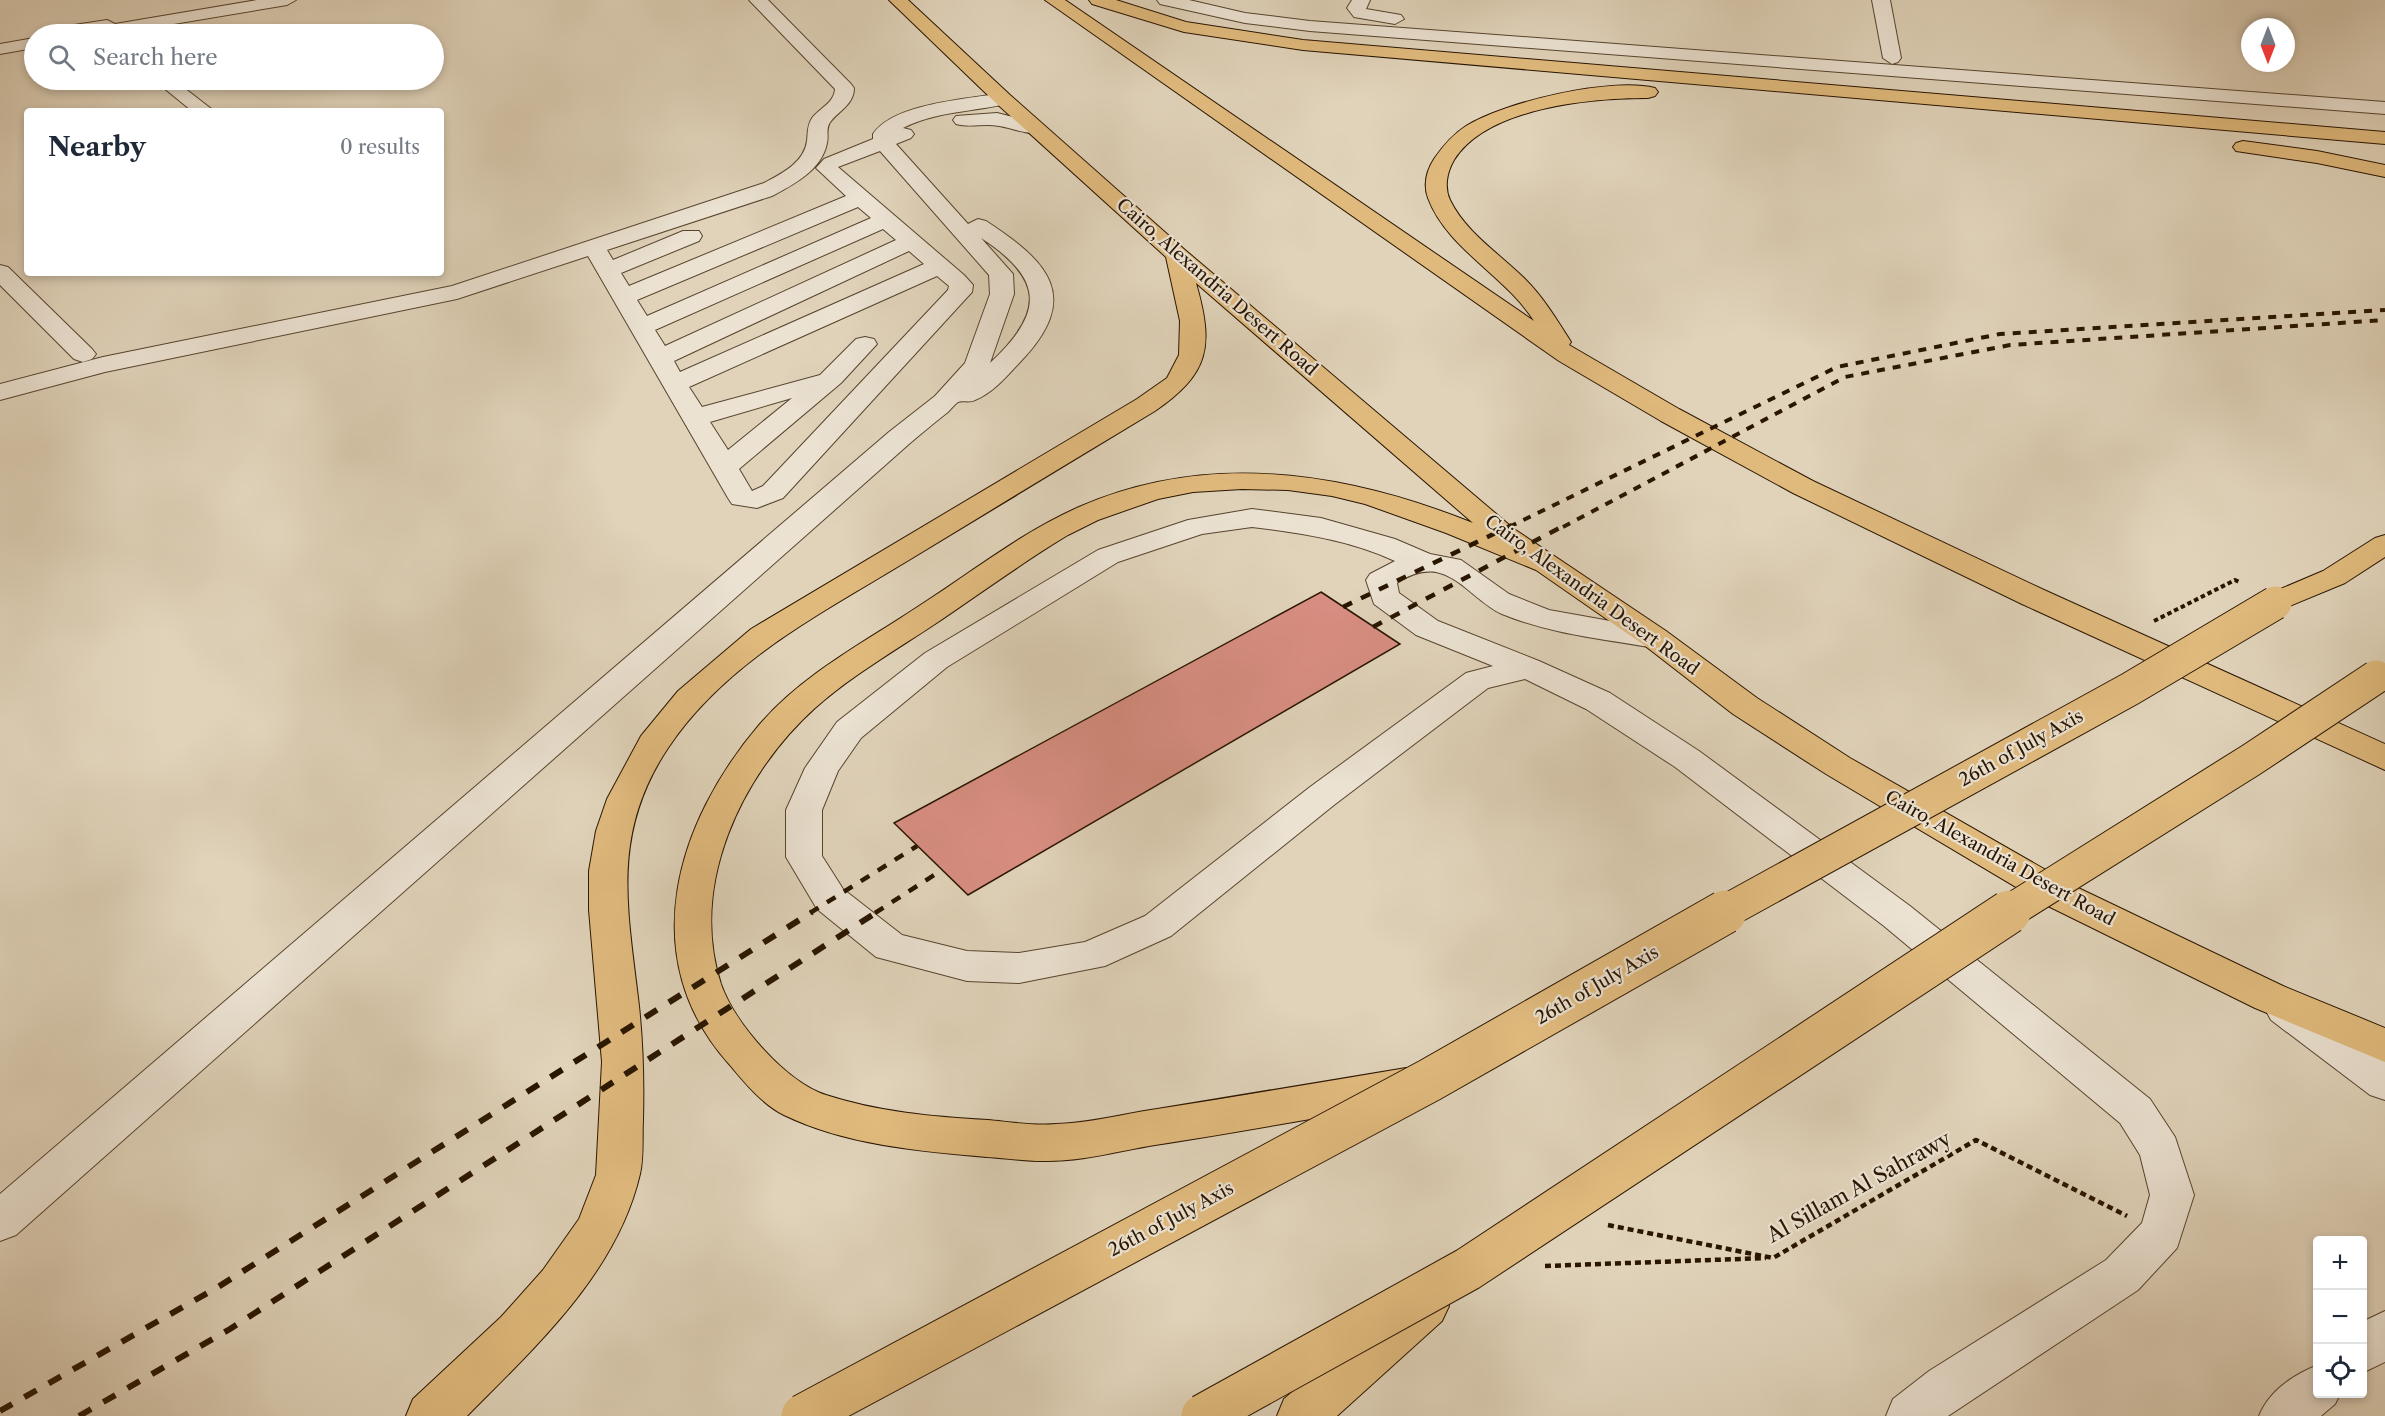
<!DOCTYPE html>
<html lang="en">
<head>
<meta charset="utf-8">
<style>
	body { margin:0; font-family:"Libre Caslon Text",serif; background:#f2f2f3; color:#1f2937 }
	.controls { position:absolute; right:18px; bottom:18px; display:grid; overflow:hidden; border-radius:6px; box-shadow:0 3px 9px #0003 }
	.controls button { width:54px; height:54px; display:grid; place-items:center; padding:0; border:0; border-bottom:2px solid #e0e1e3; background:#fff; color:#1f2937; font:30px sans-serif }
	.compass { position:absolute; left:2241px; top:18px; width:54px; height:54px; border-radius:50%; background:#fff; box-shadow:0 3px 9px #0003; rotate:180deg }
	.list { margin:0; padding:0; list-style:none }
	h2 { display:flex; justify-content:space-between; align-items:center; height:78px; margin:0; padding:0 24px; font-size:26px }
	h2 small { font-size:20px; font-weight:400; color:#747a83 }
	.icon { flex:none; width:33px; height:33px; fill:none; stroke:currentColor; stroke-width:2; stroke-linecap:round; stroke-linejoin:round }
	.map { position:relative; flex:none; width:2385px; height:1416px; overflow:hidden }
	.search { position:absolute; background:#fff; box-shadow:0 3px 9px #0003; left:24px; top:24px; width:420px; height:66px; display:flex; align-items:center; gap:15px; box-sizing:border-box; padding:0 21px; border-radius:33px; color:#747a83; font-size:22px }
	.panel { position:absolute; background:#fff; box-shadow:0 3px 9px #0003; left:24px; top:108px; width:420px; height:168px; border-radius:6px }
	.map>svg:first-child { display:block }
	.building { fill:#d88e82; stroke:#291500; stroke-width:1.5 }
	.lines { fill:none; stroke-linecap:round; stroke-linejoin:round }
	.minor-casing { stroke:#57442e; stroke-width:2 }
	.highway-casing { stroke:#291500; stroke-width:2 }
	.path-far1 { stroke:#291500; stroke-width:4; stroke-dasharray:4.5 3; stroke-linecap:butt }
	.path { stroke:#291500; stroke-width:4.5; stroke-dasharray:6 4; stroke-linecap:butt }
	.minor { fill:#ebe2d2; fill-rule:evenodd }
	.highway { fill:#e0ba7d; fill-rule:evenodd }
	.rail-far2 { stroke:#291500; stroke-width:4; stroke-dasharray:8 8; stroke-linecap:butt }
	.rail-far1 { stroke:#291500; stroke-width:4.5; stroke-dasharray:10 10; stroke-linecap:butt }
	.rail { stroke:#291500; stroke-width:6; stroke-dasharray:14 14; stroke-linecap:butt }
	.highway-bridge-far1-casing { stroke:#291500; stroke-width:35; stroke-linecap:butt }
	.highway-bridge-casing { stroke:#291500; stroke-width:45; stroke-linecap:butt }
	.highway-bridge-far1 { stroke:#e0ba7d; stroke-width:33 }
	.highway-bridge { stroke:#e0ba7d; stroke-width:43 }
	.labels { text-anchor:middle; stroke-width:4.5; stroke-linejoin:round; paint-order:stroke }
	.street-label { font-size:18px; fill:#291500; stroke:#ebe2d2 }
	.near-street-label { font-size:21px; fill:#291500; stroke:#ebe2d2 }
</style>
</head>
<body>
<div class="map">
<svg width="2385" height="1416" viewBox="0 0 2385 1416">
	<rect width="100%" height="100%" fill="#e0d3ba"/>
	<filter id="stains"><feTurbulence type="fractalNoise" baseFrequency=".00333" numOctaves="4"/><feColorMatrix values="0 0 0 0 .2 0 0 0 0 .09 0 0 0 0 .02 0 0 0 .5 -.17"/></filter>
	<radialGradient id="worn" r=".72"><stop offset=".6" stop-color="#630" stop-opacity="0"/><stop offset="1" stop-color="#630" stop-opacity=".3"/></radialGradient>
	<!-- building -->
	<path class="building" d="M1321,592L1400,644L968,895L894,823Z"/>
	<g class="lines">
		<defs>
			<g id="minor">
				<path d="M257,0H296L287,5L114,34H39L48,29L107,20L115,24Z"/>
				<path d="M749,0H768L851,84L854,88C854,104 840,110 831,121C825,128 829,135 827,143C822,170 793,185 772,196L607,250L613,260L683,231H699L702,236L699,241L621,273L629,286L846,196L816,168L824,159L873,139V134C894,103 968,99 1003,93L1013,99L1010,103C974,112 936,111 903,128L911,130L914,134L911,138L896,144L968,224L978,219L986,221C1049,262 1082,297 1021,361C1008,375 993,393 975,400C970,403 962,400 958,402C955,404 951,409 948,412C935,422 922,433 909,444L16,1235L0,1241V1194L889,432L935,396L965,363L990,294L989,275L880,151L838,167L964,275L973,285L972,292L783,498L757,508L732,504L728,498L588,256L457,299L105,372L0,400V384L103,357L452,286L764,183C781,174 804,163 807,141C808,132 807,126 812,118C820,108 834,103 835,89ZM858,207L871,218L647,316L637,300ZM883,229L896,240L665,346L655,330ZM981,238C1044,279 1045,312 990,363L1014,294L1013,274ZM909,251L924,264L680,372L674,361ZM937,276L949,286L948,290L763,486L752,491L739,469L841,383L877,344L874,339L865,337L856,339L820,375L702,407L689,387ZM792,398L728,450L710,422Z"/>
				<path d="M1157,0H1189L1245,13L1310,21L2385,102V114L1310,31L1245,23L1160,4Z"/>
				<path d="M1352,0H1370L1366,9L1401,15L1404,19L1395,24L1354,17L1347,8Z"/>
				<path d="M1872,0H1890L1901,58L1898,62L1892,64L1883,58Z"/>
				<path d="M34,38V48L0,54V44Z"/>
				<path d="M154,80H174L214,111H192Z"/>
				<path d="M997,113L1042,124L1045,128L1042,132C1028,136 1013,128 999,126C985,123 970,128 956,124L953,120L956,116Z"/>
				<path d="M0,265L8,267L92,349L96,354L92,359L83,362L74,359L0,285Z"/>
				<path d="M1252,509L1321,518L1395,539L1430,554L1461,560L1509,594L1549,610L1666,631L1671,638L1666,645L1655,648C1604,639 1550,634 1502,614C1479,604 1461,577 1436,572C1421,570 1409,575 1397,583L1399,593L1438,621L1539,661L1610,693L1699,751L1910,906L2150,1099L2175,1137L2194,1195L2177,1248L2138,1290L1948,1416H1886L1893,1399L1929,1371L2106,1260L2142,1223L2150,1195L2140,1155L2120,1123L1884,926L1675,767L1586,709L1525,679L1488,688L1334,805L1171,936L1105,966L1019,983L967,981L876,957L817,909L786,857V810L805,768L837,722L925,653L1098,550L1188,520ZM1252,527C1301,533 1349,540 1395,561L1370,574L1366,580L1374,604L1416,635L1493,666L1466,673L1310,787L1145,916L1085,942L1019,953L967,951L902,935L843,889L822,856V810L838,771L861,738L947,667L1118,562L1202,534Z"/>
				<path d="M2285,993L2299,998L2385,1060V1100L2370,1095L2271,1020L2265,1009L2271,998Z"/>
				<path d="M2385,1311V1362L2362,1373V1322Z"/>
				<path d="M2318,1365V1394H2340L2335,1404L2321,1416H2259C2269,1391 2293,1375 2318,1365Z"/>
			</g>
			<g id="highway">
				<path d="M889,0H908L1010,95L1185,250L1514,529L1666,631L1757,698L1850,758L2072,885L2283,986L2385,1028V1062L2255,1008L2046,905L1826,774L1733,714L1644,645L1536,570L1446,533L1365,504L1332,496L1288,490L1242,489L1193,492L1158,499L1098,520L1068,535C1023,562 981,593 938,622C896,650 852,675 815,708C741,775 689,885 721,984C735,1024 786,1082 826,1095C878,1112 934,1117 988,1120C1010,1122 1033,1126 1056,1124C1090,1123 1123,1114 1157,1109C1240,1096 1323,1082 1406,1068L1421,1073L1427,1085L1421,1097L1406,1102C1322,1117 1239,1132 1155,1145C1118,1151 1081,1162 1043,1161C1024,1161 1005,1158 987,1157C919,1151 846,1145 784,1115C763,1105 744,1082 729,1064C634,958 676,822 760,724C803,674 865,642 919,606C972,572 1022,532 1079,507C1209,450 1346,472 1473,523L1196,283C1214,346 1210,373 1155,411C1073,460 991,510 909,560C822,613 726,661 668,748C610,835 628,910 639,1006C643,1044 644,1082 643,1120C642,1137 644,1157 640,1174C617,1273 536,1346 467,1416H406L413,1399L501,1317L543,1270L579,1219L596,1175L602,1062L589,910V871L596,831L607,799L641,736L678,691L751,629L1137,399L1167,378L1179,355L1180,321L1166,257L996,103Z"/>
				<path d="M1045,0H1065L1534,321C1505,275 1447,249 1428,198C1423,184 1427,170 1434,159C1443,146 1452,135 1466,126C1504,102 1611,77 1655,88L1658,92L1655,96L1648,98C1592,98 1487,107 1454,160C1447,172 1444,187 1450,200C1466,233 1500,254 1525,279C1544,298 1557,320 1571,342L1569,345L1679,409L1813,481L2044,590L2385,744V770L2022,604L1793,493L1661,421L1559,361Z"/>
				<path d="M1089,0H1116L1186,22L1303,40L2385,132V144L1303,50L1184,32L1092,4Z"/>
				<path d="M2243,141L2317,151L2385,165V177L2317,163L2236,151L2233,147L2236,143Z"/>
				<path d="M2385,535V557L2345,583L2275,612L2264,610L2260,603L2264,596L2323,571L2375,538Z"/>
				<path d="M1426,1285L1442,1291L1449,1306L1442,1321L1337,1416H1277L1284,1399L1410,1291Z"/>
			</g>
		</defs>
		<!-- minor casing -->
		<use href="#minor" class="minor-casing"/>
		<!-- highway casing -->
		<use href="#highway" class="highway-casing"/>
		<!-- path-far1 -->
		<path class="path-far1" d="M2154,621L2235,580L2241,583"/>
		<!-- path -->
		<g class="path">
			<path d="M1608,1225L1773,1258L1976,1140L2127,1216"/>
			<path d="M1545,1266L1766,1258"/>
		</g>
		<!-- minor -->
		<use href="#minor" class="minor"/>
		<!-- highway -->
		<use href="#highway" class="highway"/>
		<!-- rail-far2 -->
		<g class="rail-far2">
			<path d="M1509,527L1837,367L2000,334L2385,310"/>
			<path d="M1563,527L1845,377L2010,345L2385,320"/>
		</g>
		<!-- rail-far1 -->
		<g class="rail-far1">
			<path d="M1343,607L1512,525"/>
			<path d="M1373,627L1565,525"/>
			<path d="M810,913L917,846"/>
			<path d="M875,913L942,870"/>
		</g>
		<!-- rail -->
		<g class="rail">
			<path d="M0,1411L218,1287L812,912"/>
			<path d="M79,1416L230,1329L877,912"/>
		</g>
		<defs>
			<g id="highway-bridge-far1">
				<path d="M1723,913L2130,689L2275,603"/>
				<path d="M2007,913L2251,760L2376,677"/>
			</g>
			<g id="highway-bridge">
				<path d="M803,1416L1430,1080L1725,912"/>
				<path d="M1203,1416L1468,1269L2009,912"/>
			</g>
		</defs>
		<!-- highway-bridge-far1 casing -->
		<use href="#highway-bridge-far1" class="highway-bridge-far1-casing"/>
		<!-- highway-bridge casing -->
		<use href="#highway-bridge" class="highway-bridge-casing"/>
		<!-- highway-bridge-far1 -->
		<use href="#highway-bridge-far1" class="highway-bridge-far1"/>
		<!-- highway-bridge -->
		<use href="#highway-bridge" class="highway-bridge"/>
	</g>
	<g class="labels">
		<!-- street labels -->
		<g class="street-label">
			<text transform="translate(1217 287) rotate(41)" y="6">Cairo, Alexandria Desert Road</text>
			<text transform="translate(1592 595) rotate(36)" y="6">Cairo, Alexandria Desert Road</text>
			<text transform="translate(2021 748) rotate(-29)" y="6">26th of July Axis</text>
			<text transform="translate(2000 858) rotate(29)" y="6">Cairo, Alexandria Desert Road</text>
			<text transform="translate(1597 985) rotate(-30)" y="6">26th of July Axis</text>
			<text transform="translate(1171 1219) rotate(-28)" y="6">26th of July Axis</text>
		</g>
		<!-- near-street labels -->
		<g class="near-street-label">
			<text transform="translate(1859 1187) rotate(-29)" y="7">Al Sillam Al Sahrawy</text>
		</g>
	</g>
	<rect width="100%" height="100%" filter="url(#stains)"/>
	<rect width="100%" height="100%" fill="url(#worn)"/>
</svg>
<div class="controls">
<button>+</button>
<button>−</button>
<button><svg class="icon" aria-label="locate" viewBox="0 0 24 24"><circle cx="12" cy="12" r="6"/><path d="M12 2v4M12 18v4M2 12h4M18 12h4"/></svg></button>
</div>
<svg class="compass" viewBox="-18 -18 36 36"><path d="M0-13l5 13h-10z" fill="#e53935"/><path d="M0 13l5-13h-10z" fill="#747a83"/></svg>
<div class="search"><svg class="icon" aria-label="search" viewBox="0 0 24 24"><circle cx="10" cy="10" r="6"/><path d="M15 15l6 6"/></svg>Search here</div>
<section class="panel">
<h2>Nearby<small>0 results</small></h2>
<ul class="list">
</ul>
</section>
</div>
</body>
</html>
